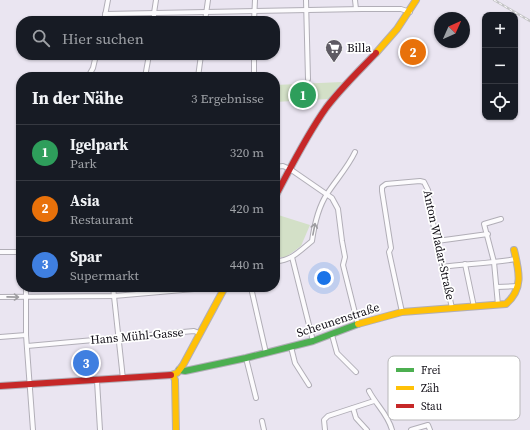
<!DOCTYPE html>
<html lang="de">
<head>
<meta charset="utf-8">
<style>
	body { margin:0; font-family:"Source Serif 4",serif; background:#20242c; color:#f1f3f6 }
	.controls { position:absolute; right:12px; top:12px; display:grid; overflow:hidden; border-radius:8px; box-shadow:0 1px 3px #0004 }
	.controls button { width:36px; height:36px; display:grid; place-items:center; padding:0; border:0; border-bottom:1px solid #363941; background:#171b24; color:#f1f3f6; font:20px sans-serif }
	.compass { position:absolute; left:434px; top:12px; width:36px; height:36px; border-radius:50%; background:#171b24; box-shadow:0 1px 3px #0004; rotate:45deg }
	.you { position:absolute; left:324px; top:278px; width:14px; height:14px; margin:-10px; border:3px solid #fff; border-radius:50%; background:#1a73e8; box-shadow:0 0 0 6px #1a73e833 }
	.badge { display:grid; place-items:center; width:26px; height:26px; border-radius:50%; background:#afaeb4; color:#fff; font-size:13px; font-weight:700 }
	.pin { position:absolute; translate:-50% -50%; border:2px solid #fff; box-shadow:0 1px 4px #0006 }
	.list { margin:0; padding:0; list-style:none }
	h2 { display:flex; justify-content:space-between; align-items:center; height:52px; margin:0; padding:0 16px; font-size:17px }
	h2 small { font-size:13px; font-weight:400; color:#9ea1a6 }
	.list li { display:grid; grid-template-columns:26px 1fr auto; gap:12px; align-items:center; box-sizing:border-box; height:56px; padding:0 16px; border-top:1px solid #363941 }
	.list b { display:block; font-size:15px; white-space:nowrap }
	.list p { margin:0; font-size:13px; white-space:nowrap; color:#9ea1a6 }
	.list em { font-size:13px; font-style:normal; color:#9ea1a6 }
	.icon { flex:none; width:22px; height:22px; fill:none; stroke:currentColor; stroke-width:2; stroke-linecap:round; stroke-linejoin:round }
	.map { position:relative; flex:none; width:530px; height:430px; overflow:hidden }
	.search { position:absolute; background:#171b24; box-shadow:0 1px 3px #0004; left:16px; top:16px; width:264px; height:44px; display:flex; align-items:center; gap:10px; box-sizing:border-box; padding:0 14px; border-radius:16px; color:#9ea1a6; font-size:15px }
	.panel { position:absolute; background:#171b24; box-shadow:0 1px 3px #0004; left:16px; top:72px; width:264px; height:220px; border-radius:16px }
	.map>svg:first-child { display:block }
	.green { fill:#d3e0c7 }
	.lines { fill:none; stroke-linecap:round; stroke-linejoin:round }
	.street-casing { stroke:#b1aeb7; stroke-width:6 }
	.fast-casing { stroke:#b1aeb7; stroke-width:8 }
	.slow-casing { stroke:#b1aeb7; stroke-width:8 }
	.jam-casing { stroke:#b1aeb7; stroke-width:8 }
	.street { stroke:#fcfbfd; stroke-width:4 }
	.fast { stroke:#4caf50; stroke-width:6 }
	.slow { stroke:#ffc107; stroke-width:6 }
	.jam { stroke:#c62828; stroke-width:6 }
	.rail-casing { stroke:#c5c5c7; stroke-width:2.5 }
	.rail { stroke:#fff; stroke-width:1; stroke-dasharray:3; stroke-linecap:butt }
	.oneway { stroke:#9e9da1 }
	.labels { text-anchor:middle; stroke-width:3.5; stroke-linejoin:round; paint-order:stroke }
	.poi-label { font-size:12px; fill:#120f17; stroke:#fff; text-anchor:start }
	.street-label { font-size:12px; fill:#120f17; stroke:#fff }
	.key { fill:#fff; stroke:#b8b7b9; stroke-width:1 }
	.key-label { font-size:11px; fill:#120f17 }
</style>
</head>
<body>
<div class="map">
<svg width="530" height="430" viewBox="0 0 530 430">
	<rect width="100%" height="100%" fill="#eae5f1"/>
	<!-- green -->
	<g class="green">
		<path d="M342,82L328,99L275,102V85Z"/>
		<path d="M275,214L310,225L301,246L286,257H275Z"/>
	</g>
	<g class="lines">
		<defs>
			<g id="street">
				<path d="M306,0L308,79"/>
				<path d="M355,0L356,9"/>
				<path d="M105,14L362,9H401L410,12"/>
				<path d="M104,21L108,0"/>
				<path d="M154,21V13L156,0"/>
				<path d="M205,21L208,0"/>
				<path d="M254,21L255,0"/>
				<path d="M88,77L93,68L96,55"/>
				<path d="M145,77L149,55"/>
				<path d="M198,77L201,55"/>
				<path d="M254,77V55"/>
				<path d="M275,167L283,166L290,169L332,198L338,209L342,241L345,257L343,265L358,325"/>
				<path d="M437,241L488,234"/>
				<path d="M0,252H21"/>
				<path d="M292,257L313,341"/>
				<path d="M275,261C290,262 301,250 312,241C314,227 319,206 327,194C336,180 348,167 355,152"/>
				<path d="M465,264L474,307"/>
				<path d="M442,267C467,264 492,263 516,259"/>
				<path d="M26,287V335L33,430"/>
				<path d="M113,287L123,379"/>
				<path d="M497,287L518,286"/>
				<path d="M252,292L266,353"/>
				<path d="M0,297L114,296L217,287L223,291"/>
				<path d="M498,305L494,262L484,224L501,219"/>
				<path d="M402,312L389,252L391,248L382,191V187L386,184L420,181L424,182L428,190L433,223L452,308"/>
				<path d="M332,335L337,353L356,372"/>
				<path d="M0,337L26,335"/>
				<path d="M27,346L194,331L199,333"/>
				<path d="M291,347L295,363L309,385"/>
				<path d="M246,358L256,398"/>
				<path d="M97,381L100,430"/>
				<path d="M369,391C376,405 388,414 392,430"/>
				<path d="M353,408L356,418L367,430"/>
				<path d="M262,421L264,430"/>
				<path d="M325,430L324,420L328,416L374,401"/>
				<path d="M411,430L428,425L430,430"/>
			</g>
			<path id="fast" d="M179,370L185,371L246,358L313,341L358,324"/>
			<g id="slow">
				<path d="M376,53L397,29L416,0"/>
				<path d="M358,324L402,312L506,304C524,288 519,271 514,250"/>
				<path d="M171,375L177,373L183,365L225,287"/>
				<path d="M173,375L175,380L176,430"/>
			</g>
			<g id="jam">
				<path d="M275,197C291,167 306,136 326,108C341,88 359,71 376,53"/>
				<path d="M0,386L171,375"/>
			</g>
		</defs>
		<!-- street casing -->
		<use href="#street" class="street-casing"/>
		<!-- fast casing -->
		<use href="#fast" class="fast-casing"/>
		<!-- slow casing -->
		<use href="#slow" class="slow-casing"/>
		<!-- jam casing -->
		<use href="#jam" class="jam-casing"/>
		<!-- street -->
		<use href="#street" class="street"/>
		<!-- fast -->
		<use href="#fast" class="fast"/>
		<!-- slow -->
		<use href="#slow" class="slow"/>
		<!-- jam -->
		<use href="#jam" class="jam"/>
		<defs>
			<path id="rail" d="M494,0L530,21"/>
		</defs>
		<!-- rail casing -->
		<use href="#rail" class="rail-casing"/>
		<!-- rail -->
		<use href="#rail" class="rail"/>
	</g>
	<!-- one-way arrows -->
	<defs><path id="oneway-shaft" d="M-6 0H5M1.5-3L5.5 0L1.5 3" fill="none" stroke-width="1.6" stroke-linecap="round" stroke-linejoin="round"/></defs>
	<g class="oneway">
		<use href="#oneway-shaft" transform="translate(314 229) rotate(-79)"/>
		<use href="#oneway-shaft" transform="translate(13 297) rotate(1)"/>
	</g>
	<!-- icons -->
	<defs>
		<symbol id="supermarket-pin" viewBox="-11 -11 22 30"><path d="M0 17L-7.5 6A9.5 9.5 0 1 1 7.5 6Z" fill="#5e5a63" stroke="#fff"/><path d="M-6-5.5h2.5l.6 2H6L4.5 2H-2.5L-4.4-4H-6ZM-1.5 3.2a1.3 1.3 0 1 0 .1 0ZM3 3.2a1.3 1.3 0 1 0 .1 0Z" fill="#fff"/></symbol>
	</defs>
	<g fill-rule="evenodd">
		<use href="#supermarket-pin" x="324" y="38" width="20" height="27"/>
	</g>
	<g class="labels">
		<!-- poi labels -->
		<g class="poi-label">
			<text x="347" y="52">Billa</text>
		</g>
		<!-- street labels -->
		<g class="street-label">
			<text transform="translate(439 245) rotate(78)" y="4">Anton Wladar-Straße</text>
			<text transform="translate(338 320) rotate(-18)" y="4">Scheunenstraße</text>
			<text transform="translate(137 336) rotate(-5)" y="4">Hans Mühl-Gasse</text>
		</g>
	</g>
	<!-- legend -->
	<rect x="388" y="356" width="132" height="64" rx="6" class="key"/>
	<rect x="396" y="368" width="18" height="4" fill="#4caf50"/>
	<rect x="396" y="386" width="18" height="4" fill="#ffc107"/>
	<rect x="396" y="404" width="18" height="4" fill="#c62828"/>
	<g class="key-label">
		<text x="421" y="374">Frei</text>
		<text x="421" y="392">Zäh</text>
		<text x="421" y="410">Stau</text>
	</g>
</svg>
<div class="controls">
<button>+</button>
<button>−</button>
<button><svg class="icon" aria-label="locate" viewBox="0 0 24 24"><circle cx="12" cy="12" r="6"/><path d="M12 2v4M12 18v4M2 12h4M18 12h4"/></svg></button>
</div>
<svg class="compass" viewBox="-18 -18 36 36"><path d="M0-13l5 13h-10z" fill="#e53935"/><path d="M0 13l5-13h-10z" fill="#9ea1a6"/></svg>
<div class="you"></div>
<div class="pin badge" style="left:303px;top:95px;background:#2e9e5b">1</div>
<div class="pin badge" style="left:413px;top:52px;background:#e8710a">2</div>
<div class="pin badge" style="left:86px;top:363px;background:#3f7fe0">3</div>
<div class="search"><svg class="icon" aria-label="search" viewBox="0 0 24 24"><circle cx="10" cy="10" r="6"/><path d="M15 15l6 6"/></svg>Hier suchen</div>
<section class="panel">
<h2>In der Nähe<small>3 Ergebnisse</small></h2>
<ul class="list">
<li><span class="badge" style="background:#2e9e5b">1</span><div><b>Igelpark</b><p>Park</p></div><em>320 m</em></li>
<li><span class="badge" style="background:#e8710a">2</span><div><b>Asia</b><p>Restaurant</p></div><em>420 m</em></li>
<li><span class="badge" style="background:#3f7fe0">3</span><div><b>Spar</b><p>Supermarkt</p></div><em>440 m</em></li>
</ul>
</section>
</div>
</body>
</html>
